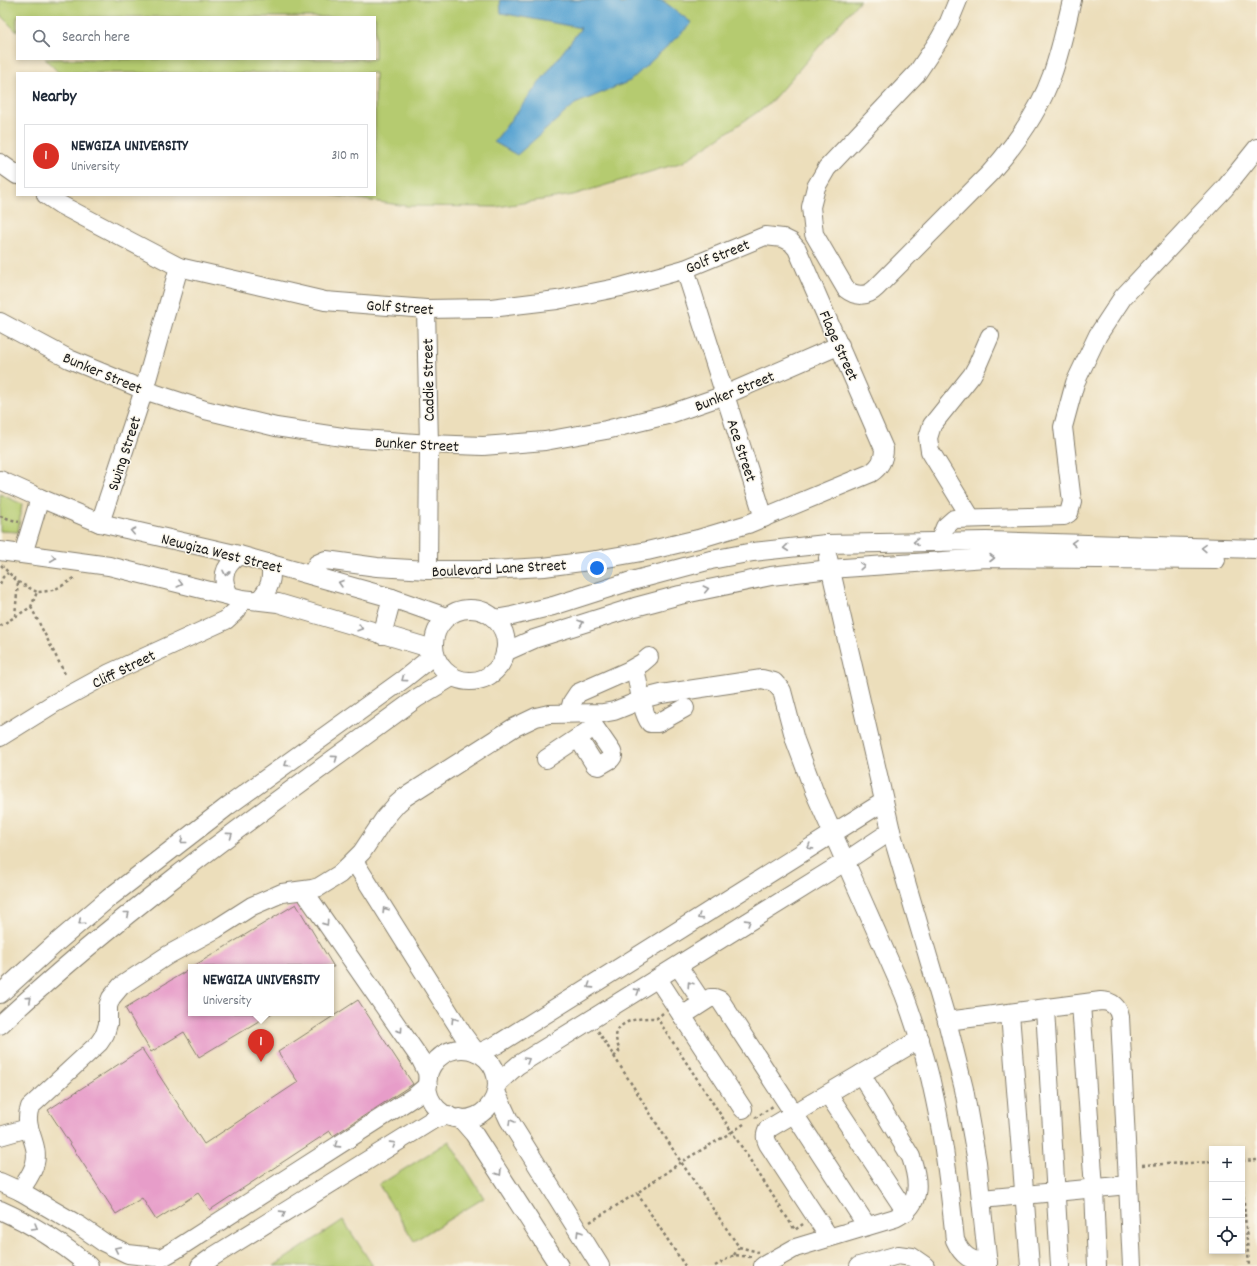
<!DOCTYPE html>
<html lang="en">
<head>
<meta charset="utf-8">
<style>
	body { margin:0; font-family:Dekko,sans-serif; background:#f2f2f3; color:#1f2937 }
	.controls { position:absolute; right:12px; bottom:12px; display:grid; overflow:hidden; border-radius:0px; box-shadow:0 2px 6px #0003 }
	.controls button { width:36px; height:36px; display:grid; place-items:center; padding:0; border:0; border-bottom:1px solid #e0e1e3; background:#fff; color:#1f2937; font:20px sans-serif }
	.you { position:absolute; left:597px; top:568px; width:14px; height:14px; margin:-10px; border:3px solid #fff; border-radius:50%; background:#1a73e8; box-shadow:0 0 0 6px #1a73e833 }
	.badge { display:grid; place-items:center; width:26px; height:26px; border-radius:50%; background:#d93025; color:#fff; font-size:13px; font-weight:700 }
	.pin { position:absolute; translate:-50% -33px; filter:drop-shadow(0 1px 2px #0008) }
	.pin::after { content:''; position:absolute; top:21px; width:14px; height:12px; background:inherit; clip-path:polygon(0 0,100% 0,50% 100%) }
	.popup { position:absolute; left:188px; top:964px; width:146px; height:52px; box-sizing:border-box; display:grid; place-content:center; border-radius:0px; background:#fff; filter:drop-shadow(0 1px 3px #0005); font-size:13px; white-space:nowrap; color:#747a83 }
	.popup b { font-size:15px; color:#1f2937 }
	.popup::after { content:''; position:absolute; left:50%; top:100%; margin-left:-8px; border:8px solid transparent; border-top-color:#fff }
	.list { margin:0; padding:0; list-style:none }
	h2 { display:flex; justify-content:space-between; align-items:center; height:52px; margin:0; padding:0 16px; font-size:17px }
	h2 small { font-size:13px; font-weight:400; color:#747a83 }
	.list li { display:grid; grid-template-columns:26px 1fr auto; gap:12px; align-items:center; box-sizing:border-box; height:64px; margin:0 8px 8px; padding:0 8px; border:1px solid #e0e1e3; border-radius:0px }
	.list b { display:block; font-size:15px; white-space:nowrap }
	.list p { margin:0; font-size:13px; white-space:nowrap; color:#747a83 }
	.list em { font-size:13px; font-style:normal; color:#747a83 }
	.icon { flex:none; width:22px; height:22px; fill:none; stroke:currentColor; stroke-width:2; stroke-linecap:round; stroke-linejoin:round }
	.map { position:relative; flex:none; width:1257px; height:1266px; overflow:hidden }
	.search { position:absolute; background:#fff; box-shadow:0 2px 6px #0003; left:16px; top:16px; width:360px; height:44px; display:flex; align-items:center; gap:10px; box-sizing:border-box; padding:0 14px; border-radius:0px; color:#747a83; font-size:15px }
	.panel { position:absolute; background:#fff; box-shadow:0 2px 6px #0003; left:16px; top:72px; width:360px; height:124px; border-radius:0px }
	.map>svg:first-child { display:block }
	.green { fill:#b5cb6f; stroke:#687446 }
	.water { fill:#5aa4d2; stroke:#3b6077 }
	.building { fill:#e79dc9 }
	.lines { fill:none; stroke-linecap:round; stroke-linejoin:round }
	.minor-casing { stroke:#847d6c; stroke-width:20 }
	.path { stroke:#847d6c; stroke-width:2.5; stroke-dasharray:3 3; stroke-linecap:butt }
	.minor { stroke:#fff; stroke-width:18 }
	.oneway { stroke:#999 }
	.labels { text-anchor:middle; stroke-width:3; stroke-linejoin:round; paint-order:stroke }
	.street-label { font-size:16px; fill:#1c1c1c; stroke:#fbf7ec }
</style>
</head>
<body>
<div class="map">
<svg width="1257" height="1266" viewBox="0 0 1257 1266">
	<rect width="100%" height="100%" fill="#fbf7ec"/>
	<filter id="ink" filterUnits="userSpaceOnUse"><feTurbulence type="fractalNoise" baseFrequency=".025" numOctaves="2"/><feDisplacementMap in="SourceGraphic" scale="8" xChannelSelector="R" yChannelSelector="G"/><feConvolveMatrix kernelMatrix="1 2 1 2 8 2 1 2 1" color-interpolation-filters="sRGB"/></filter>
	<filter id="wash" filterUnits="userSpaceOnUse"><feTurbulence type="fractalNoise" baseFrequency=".012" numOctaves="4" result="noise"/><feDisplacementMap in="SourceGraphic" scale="16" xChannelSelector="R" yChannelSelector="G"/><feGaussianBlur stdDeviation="0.9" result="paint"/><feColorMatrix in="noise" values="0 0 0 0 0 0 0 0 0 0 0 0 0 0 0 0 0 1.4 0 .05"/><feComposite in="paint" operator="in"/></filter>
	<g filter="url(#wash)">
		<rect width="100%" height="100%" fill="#ecdebb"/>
		<!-- green -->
		<g class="green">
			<path d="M0,0H860L768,105L683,162L573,195L497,207L406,206L332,195H375V73H59L45,59H375V17H17V32L0,15Z"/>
			<path d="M0,494L22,504L18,532L0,531Z"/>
			<path d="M449,1141L484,1198L414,1241L379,1185Z"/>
			<path d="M343,1220L373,1266H274Z"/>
		</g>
		<!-- water -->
		<path class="water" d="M500,0H615L622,4L633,0H662L692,23L630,81L575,104L517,155L494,142L581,28L501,13Z"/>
		<g id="blocks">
			<!-- building -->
			<g class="building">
				<path d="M296,904L334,967H192Z"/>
				<path d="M191,968V1013H272L199,1057L184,1032L151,1052L125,1008Z"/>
				<path d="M358,1000L413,1084L333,1136L330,1131L210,1210L198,1193L156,1220L142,1198L116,1214L48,1110L142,1049L204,1144L298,1082L278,1052Z"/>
			</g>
		</g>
	</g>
	<g filter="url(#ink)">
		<use href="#blocks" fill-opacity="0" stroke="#847d6c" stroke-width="1"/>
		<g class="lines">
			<defs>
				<g id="minor">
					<path d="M958,0L949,22L939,40L917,73L827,168L816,187L811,207L814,234L846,289C856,297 867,297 876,288L990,173C1016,144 1039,112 1052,75C1061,50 1066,25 1072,0"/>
					<path d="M0,163L17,175"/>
					<path d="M46,195L61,205L179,267L325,301L426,309L491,308L557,300L621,287L685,269L765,236L783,238L791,242L797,249L884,449C884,460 880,467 871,473L748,524L698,539L647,551L596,560L544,567L491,570H428L377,567L326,560L317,564L311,575"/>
					<path d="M685,269L764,518"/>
					<path d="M426,309L429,444L428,570"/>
					<path d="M0,322L69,359L144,390L205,410L276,427L349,438L429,444L483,446L545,441L606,430L667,415L725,395L840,345"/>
					<path d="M0,480L40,498L100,523L239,555L392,598L446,617"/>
					<path d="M971,518L930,451L928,438L932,425L972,375L977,366L990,336"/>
					<path d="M100,523L144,390L179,267"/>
					<path d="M939,542L945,527L954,519L1064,516L1069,513L1072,502L1063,427L1075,383L1098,335L1123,297L1225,188L1257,148"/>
					<path d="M0,551L109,566L242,599L278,603L433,649"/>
					<path d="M23,554L40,498"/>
					<path d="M828,558L891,831L947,1021L964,1089L977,1162L988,1266"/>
					<path d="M230,596C220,579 223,567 239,555"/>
					<path d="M259,600C270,588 273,580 270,563"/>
					<circle cx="470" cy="645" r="36"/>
					<path d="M495,619L512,616L553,606L628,582L711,560L753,552L826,544L986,541L1257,549"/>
					<path d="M382,635L392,598"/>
					<path d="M505,652L534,639L635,607L680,595L771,576L830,569L986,558L1216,560"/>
					<path d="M635,668C638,681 642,714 650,723H658L685,708"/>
					<path d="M569,713L572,702L578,693L628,671L642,663L649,657"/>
					<path d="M0,737L53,704L110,673L226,620L237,610L242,599"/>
					<path d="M578,738L595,765L599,766L611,759L613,756L612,752L594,726"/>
					<path d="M546,759L588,731"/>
					<path d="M354,861L464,1036L476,1052"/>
					<path d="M304,891L421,1060L427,1072L428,1078"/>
					<path d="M678,966L702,1002"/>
					<path d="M658,979L743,1109"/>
					<path d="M0,994L55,944L109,898L228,806L404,679L434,655"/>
					<path d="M1081,1004L1094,1188L1097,1266"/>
					<path d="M1045,1009L1060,1266"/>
					<path d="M1010,1014L1030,1266"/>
					<path d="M682,1016L710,998H715L720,1000L867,1226"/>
					<path d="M947,1021L1101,1001C1112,1001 1118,1007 1120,1017L1132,1266"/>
					<path d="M0,1025C129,904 274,803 417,698L452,677"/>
					<circle cx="462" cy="1084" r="35"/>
					<path d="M479,1053L498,1044L883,802"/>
					<path d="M497,1084L511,1071L518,1065L846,861L891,831"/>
					<path d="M496,1092L509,1120L600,1266"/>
					<path d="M828,1094L906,1212"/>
					<path d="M460,1118L474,1134L559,1266"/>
					<path d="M0,1136L28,1128"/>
					<path d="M0,1182L20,1191L80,1226L103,1242L128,1254L155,1257"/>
					<path d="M20,1191C25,1183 33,1173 35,1163C40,1143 22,1128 30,1107L99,1043L105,1034L108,1024V1006L111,998L121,986L168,955L216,929L252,906L282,893L312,889L319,887L340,874L362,852L384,819L397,804L405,797L513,728L536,717L549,714L603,713L614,711L649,697L661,694L762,679L774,682L782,691L795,740L814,791L904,994C917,1029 928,1064 935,1100C945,1146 950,1193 955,1240C962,1256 971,1262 988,1262"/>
					<path d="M982,1199L1128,1185"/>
					<path d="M0,1210C34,1225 61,1242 89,1266"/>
					<path d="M829,1237L768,1144C765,1138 765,1135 768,1129L920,1039"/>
					<path d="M161,1258L175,1250L415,1096L428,1085"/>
					<path d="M200,1266L214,1256L434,1119L448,1115"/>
					<path d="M763,1266L795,1248L895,1218C899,1216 903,1214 906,1211C922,1197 917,1175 911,1157L861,1074"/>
					<path d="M859,1266L898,1255L912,1257L925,1266"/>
				</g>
			</defs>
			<!-- minor casing -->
			<use href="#minor" class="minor-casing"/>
			<!-- path -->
			<g class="path">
				<path d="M0,516L19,522"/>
				<path d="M1,565L18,582L37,592"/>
				<path d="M0,584L3,577L8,573"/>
				<path d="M31,607L66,676"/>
				<path d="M15,616L18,582"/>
				<path d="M0,626L31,607L37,592C57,591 60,587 76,577"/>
				<path d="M663,1013L657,1018L732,1132L681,1162L637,1193L685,1266"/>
				<path d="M598,1031L681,1162L739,1247L758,1252"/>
				<path d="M614,1057L620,1050C605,1022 637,1017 657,1018"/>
				<path d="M755,1118L773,1106"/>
				<path d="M744,1124L732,1132L795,1230L803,1224"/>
				<path d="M1242,1161L1257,1160"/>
				<path d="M1142,1165L1212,1162"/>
				<path d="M1242,1178L1249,1266"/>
				<path d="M590,1222L637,1193"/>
				<path d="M734,1255L739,1247"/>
				<path d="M715,1266L734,1255L751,1257"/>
			</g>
			<!-- minor -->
			<use href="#minor" class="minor"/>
		</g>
		<!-- one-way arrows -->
		<defs><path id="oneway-chevron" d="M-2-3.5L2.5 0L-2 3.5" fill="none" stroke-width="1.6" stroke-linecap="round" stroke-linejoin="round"/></defs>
		<g class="oneway">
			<use href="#oneway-chevron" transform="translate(133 531) rotate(-167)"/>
			<use href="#oneway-chevron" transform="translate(916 542) rotate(179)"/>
			<use href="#oneway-chevron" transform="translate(1074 543) rotate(-179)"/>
			<use href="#oneway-chevron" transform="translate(786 548) rotate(174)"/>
			<use href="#oneway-chevron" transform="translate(1204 548) rotate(-178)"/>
			<use href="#oneway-chevron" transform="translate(53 558) rotate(8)"/>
			<use href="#oneway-chevron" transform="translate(992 558)"/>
			<use href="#oneway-chevron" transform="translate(862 566) rotate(-4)"/>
			<use href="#oneway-chevron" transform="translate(226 573) rotate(102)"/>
			<use href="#oneway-chevron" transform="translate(341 583) rotate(-164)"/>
			<use href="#oneway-chevron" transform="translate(180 584) rotate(14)"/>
			<use href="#oneway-chevron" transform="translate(706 589) rotate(-13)"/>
			<use href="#oneway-chevron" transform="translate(581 623) rotate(-19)"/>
			<use href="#oneway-chevron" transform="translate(360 628) rotate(17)"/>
			<use href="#oneway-chevron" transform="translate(404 679) rotate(143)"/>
			<use href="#oneway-chevron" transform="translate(335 758) rotate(-36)"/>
			<use href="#oneway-chevron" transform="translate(287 764) rotate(144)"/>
			<use href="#oneway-chevron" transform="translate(230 835) rotate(-36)"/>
			<use href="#oneway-chevron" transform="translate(183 841) rotate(142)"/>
			<use href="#oneway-chevron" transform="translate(810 847) rotate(148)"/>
			<use href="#oneway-chevron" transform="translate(385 910) rotate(-122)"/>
			<use href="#oneway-chevron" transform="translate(127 914) rotate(-39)"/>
			<use href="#oneway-chevron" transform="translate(700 917) rotate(148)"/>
			<use href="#oneway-chevron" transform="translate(81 922) rotate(140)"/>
			<use href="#oneway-chevron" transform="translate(748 922) rotate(-32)"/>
			<use href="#oneway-chevron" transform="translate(326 923) rotate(55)"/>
			<use href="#oneway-chevron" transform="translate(690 984) rotate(-124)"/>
			<use href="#oneway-chevron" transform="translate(590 986) rotate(147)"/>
			<use href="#oneway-chevron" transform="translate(637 991) rotate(-32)"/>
			<use href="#oneway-chevron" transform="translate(29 999) rotate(-42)"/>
			<use href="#oneway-chevron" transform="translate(454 1020) rotate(-122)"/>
			<use href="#oneway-chevron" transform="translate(400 1030) rotate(55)"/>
			<use href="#oneway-chevron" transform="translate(527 1060) rotate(-31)"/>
			<use href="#oneway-chevron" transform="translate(511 1122) rotate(-121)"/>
			<use href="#oneway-chevron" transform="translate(393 1144) rotate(-32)"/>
			<use href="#oneway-chevron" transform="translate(337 1145) rotate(147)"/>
			<use href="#oneway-chevron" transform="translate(499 1173) rotate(57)"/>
			<use href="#oneway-chevron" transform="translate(283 1213) rotate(-32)"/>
			<use href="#oneway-chevron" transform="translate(35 1227) rotate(30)"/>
			<use href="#oneway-chevron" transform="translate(579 1233) rotate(-122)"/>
			<use href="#oneway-chevron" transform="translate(117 1249) rotate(-155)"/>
		</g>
	</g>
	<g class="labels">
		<!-- street labels -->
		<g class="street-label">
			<text transform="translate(717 255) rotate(-22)" y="6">Golf Street</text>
			<text transform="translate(400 306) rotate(4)" y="6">Golf Street</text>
			<text transform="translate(840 345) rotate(66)" y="6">Flage Street</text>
			<text transform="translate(103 372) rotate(23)" y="6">Bunker Street</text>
			<text transform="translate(427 380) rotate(-91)" y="6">Caddie Street</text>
			<text transform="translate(734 390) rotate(-22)" y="6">Bunker Street</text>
			<text transform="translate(417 443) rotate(3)" y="6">Bunker Street</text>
			<text transform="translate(743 450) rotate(72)" y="6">Ace Street</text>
			<text transform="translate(123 453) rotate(-72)" y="6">Swing Street</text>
			<text transform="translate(222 552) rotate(14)" y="6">Newgiza West Street</text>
			<text transform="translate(499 567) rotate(-3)" y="6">Boulevard Lane Street</text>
			<text transform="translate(123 668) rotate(-26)" y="6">Cliff Street</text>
		</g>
	</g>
</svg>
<div class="controls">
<button>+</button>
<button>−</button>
<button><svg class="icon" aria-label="locate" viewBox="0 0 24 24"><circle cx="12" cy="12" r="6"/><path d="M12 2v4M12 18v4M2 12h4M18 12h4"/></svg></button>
</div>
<div class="you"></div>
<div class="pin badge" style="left:261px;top:1062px">1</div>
<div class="popup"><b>NEWGIZA UNIVERSITY</b>University</div>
<div class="search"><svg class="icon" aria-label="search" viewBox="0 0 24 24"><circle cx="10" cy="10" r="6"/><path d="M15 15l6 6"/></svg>Search here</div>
<section class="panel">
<h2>Nearby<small></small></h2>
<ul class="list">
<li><span class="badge">1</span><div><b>NEWGIZA UNIVERSITY</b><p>University</p></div><em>310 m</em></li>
</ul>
</section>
</div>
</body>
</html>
